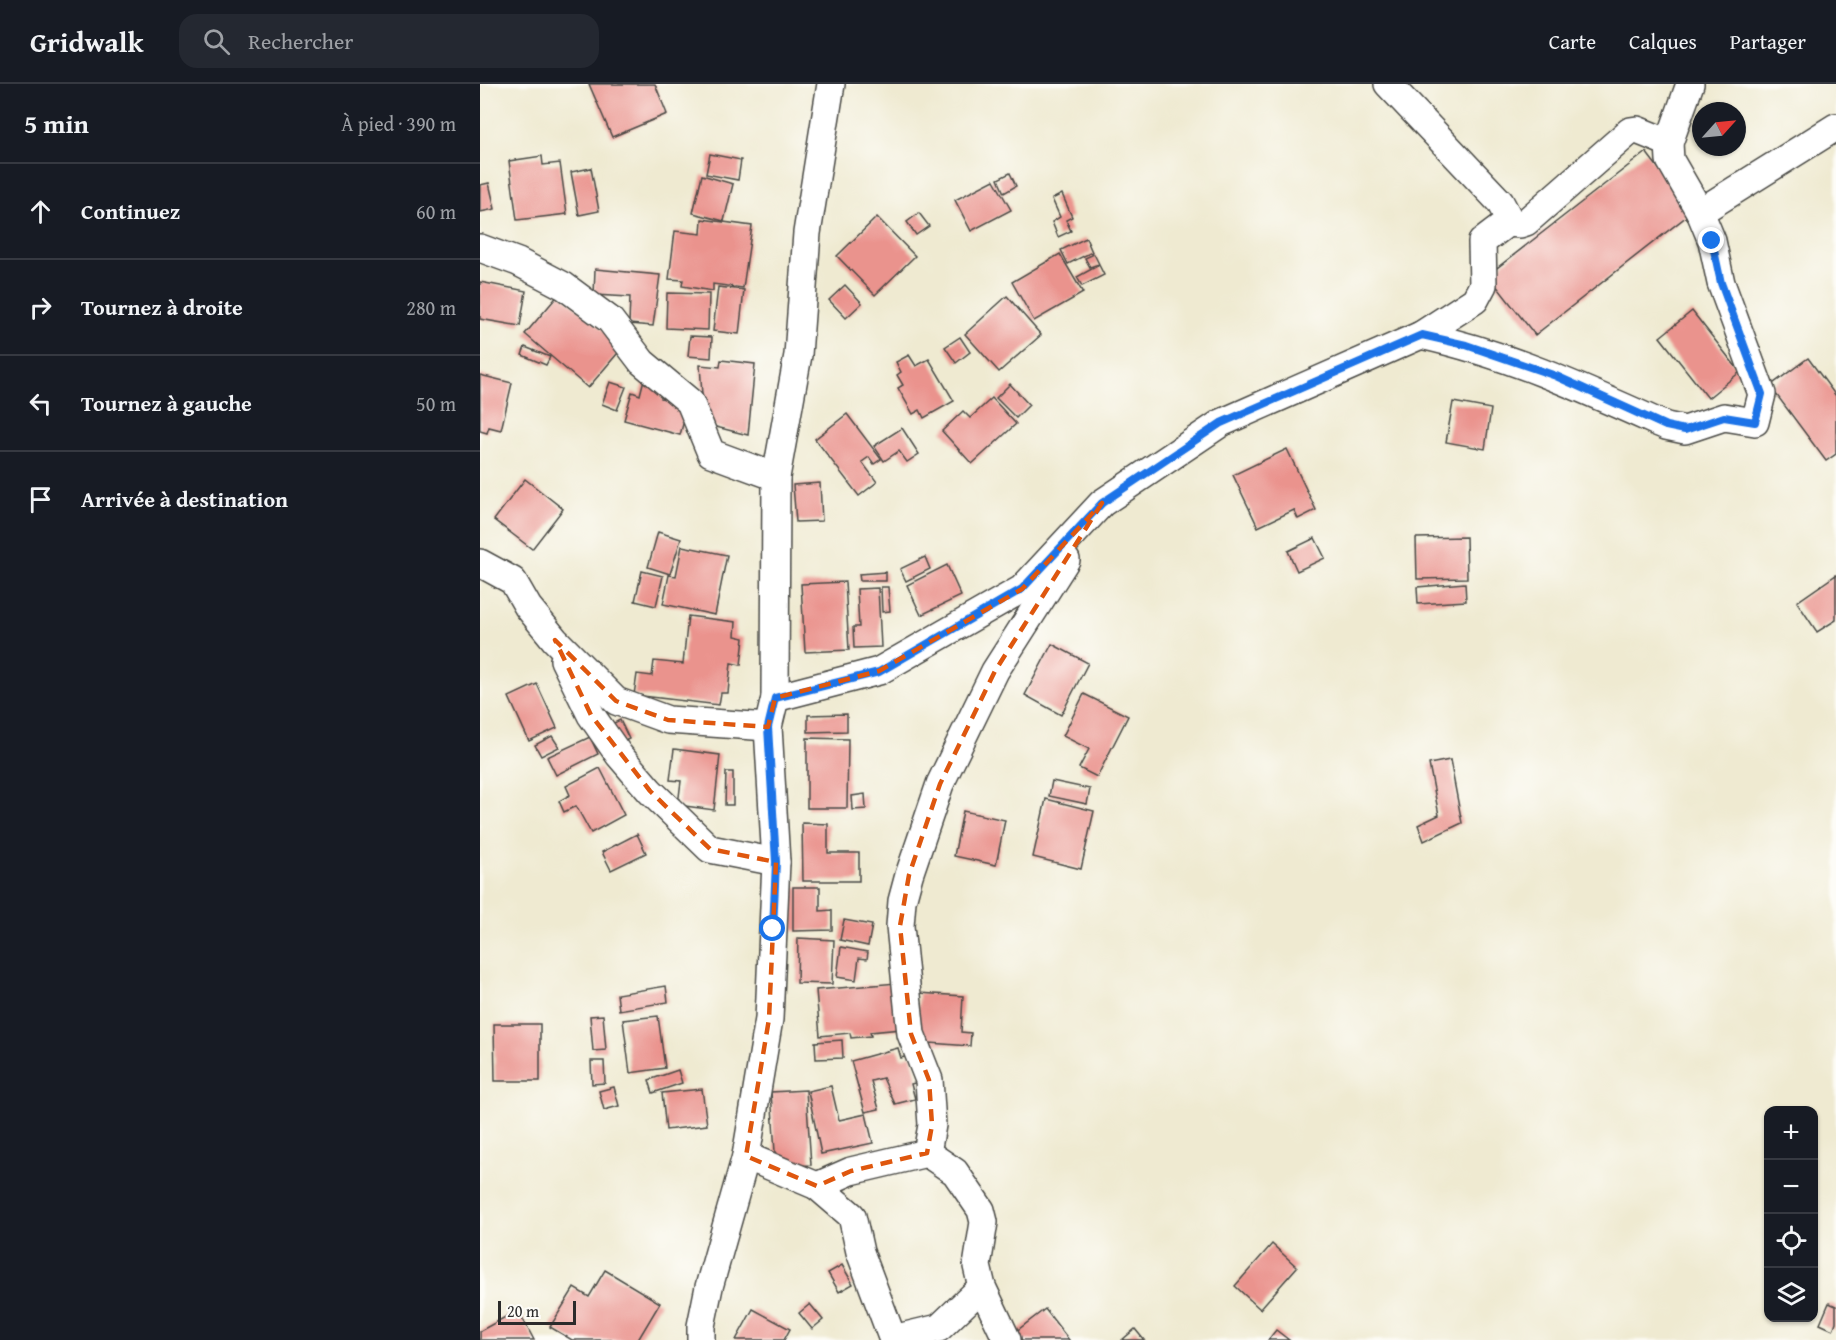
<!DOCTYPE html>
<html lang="fr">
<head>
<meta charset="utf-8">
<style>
	body { margin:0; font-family:"Gentium Book Plus",serif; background:#242831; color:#f1f3f6 }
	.controls { position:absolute; right:18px; bottom:18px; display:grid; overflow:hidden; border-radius:12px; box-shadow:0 2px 4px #0004 }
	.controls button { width:54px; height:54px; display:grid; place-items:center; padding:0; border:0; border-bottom:2px solid #363941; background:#171b24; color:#f1f3f6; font:30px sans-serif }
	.compass { position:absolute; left:1212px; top:18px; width:54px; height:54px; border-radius:50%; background:#171b24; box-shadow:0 2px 4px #0004; rotate:63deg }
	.scale { position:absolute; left:18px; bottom:15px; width:78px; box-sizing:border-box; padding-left:6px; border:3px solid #2b2b2b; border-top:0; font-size:16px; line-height:21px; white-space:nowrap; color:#2b2b2b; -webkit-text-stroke:4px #fdfcf7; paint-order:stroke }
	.stop { position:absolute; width:18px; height:18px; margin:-14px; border:4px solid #1a73e8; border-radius:50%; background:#fff }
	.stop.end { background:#1a73e8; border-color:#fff; box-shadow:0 2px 6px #0008 }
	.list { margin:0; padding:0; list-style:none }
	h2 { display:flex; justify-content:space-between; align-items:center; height:78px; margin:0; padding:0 24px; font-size:26px }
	h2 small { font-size:20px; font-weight:400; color:#9ea1a6 }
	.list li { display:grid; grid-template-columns:39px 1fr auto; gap:18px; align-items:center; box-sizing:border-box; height:96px; padding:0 24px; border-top:2px solid #363941 }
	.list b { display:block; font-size:22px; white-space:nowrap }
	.list em { font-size:20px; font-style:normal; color:#9ea1a6 }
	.icon { flex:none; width:33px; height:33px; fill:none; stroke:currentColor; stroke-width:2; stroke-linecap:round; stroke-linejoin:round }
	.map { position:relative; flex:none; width:1356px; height:1256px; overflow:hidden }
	header { display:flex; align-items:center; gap:36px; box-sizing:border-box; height:84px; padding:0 30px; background:#171b24; border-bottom:2px solid #363941 }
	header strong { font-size:28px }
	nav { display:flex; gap:33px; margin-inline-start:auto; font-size:21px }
	.search { width:420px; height:54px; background:#242831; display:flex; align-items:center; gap:15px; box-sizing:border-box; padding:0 21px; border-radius:18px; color:#9ea1a6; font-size:22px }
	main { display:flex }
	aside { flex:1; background:#171b24 }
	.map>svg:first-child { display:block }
	.building { fill:#ea938d }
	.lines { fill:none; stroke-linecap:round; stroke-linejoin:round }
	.minor-casing { stroke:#484844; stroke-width:30 }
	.minor { stroke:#fff; stroke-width:27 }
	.route { stroke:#1a73e8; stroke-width:8 }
	.marked { fill:none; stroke:#df570e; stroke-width:4.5; stroke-dasharray:12 8; stroke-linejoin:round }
</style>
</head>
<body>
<header>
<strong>Gridwalk</strong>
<div class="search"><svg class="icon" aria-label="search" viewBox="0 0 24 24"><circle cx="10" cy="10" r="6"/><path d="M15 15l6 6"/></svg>Rechercher</div>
<nav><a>Carte</a><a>Calques</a><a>Partager</a></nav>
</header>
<main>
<aside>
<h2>5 min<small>À pied · 390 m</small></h2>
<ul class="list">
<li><svg class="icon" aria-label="ahead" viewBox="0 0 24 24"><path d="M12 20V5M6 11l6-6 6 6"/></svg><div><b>Continuez</b></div><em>60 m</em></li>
<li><svg class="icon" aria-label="right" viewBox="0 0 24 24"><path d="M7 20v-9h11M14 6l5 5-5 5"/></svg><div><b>Tournez à droite</b></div><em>280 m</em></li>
<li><svg class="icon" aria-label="left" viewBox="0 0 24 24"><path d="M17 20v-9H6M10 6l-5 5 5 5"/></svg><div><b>Tournez à gauche</b></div><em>50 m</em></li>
<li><svg class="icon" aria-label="arrive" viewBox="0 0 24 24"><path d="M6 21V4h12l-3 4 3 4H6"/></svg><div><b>Arrivée à destination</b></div></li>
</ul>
</aside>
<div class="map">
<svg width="1356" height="1256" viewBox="0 0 1356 1256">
	<rect width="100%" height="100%" fill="#fdfcf7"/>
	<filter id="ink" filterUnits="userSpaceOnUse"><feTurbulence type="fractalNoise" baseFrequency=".0167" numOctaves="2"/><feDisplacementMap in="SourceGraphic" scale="12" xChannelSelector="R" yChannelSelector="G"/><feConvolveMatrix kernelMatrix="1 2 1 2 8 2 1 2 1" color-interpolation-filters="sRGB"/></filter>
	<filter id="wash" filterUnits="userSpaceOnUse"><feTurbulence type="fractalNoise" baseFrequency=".008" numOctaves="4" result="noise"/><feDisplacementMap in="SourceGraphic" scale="24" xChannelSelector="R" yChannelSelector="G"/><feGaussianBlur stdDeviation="1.35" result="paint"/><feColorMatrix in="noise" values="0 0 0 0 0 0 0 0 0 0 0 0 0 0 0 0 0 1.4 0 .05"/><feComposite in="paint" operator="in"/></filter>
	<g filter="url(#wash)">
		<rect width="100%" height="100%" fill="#efead1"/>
		<g id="blocks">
			<!-- building -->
			<g class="building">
				<path d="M109,0H175L187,30L132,53Z"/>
				<path d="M1166,68L1212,128L1055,251L1008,191Z"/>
				<path d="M230,70L261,76L258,96L226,90Z"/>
				<path d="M62,72L63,81L80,79L87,130L37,136L29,77Z"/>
				<path d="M111,84L119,127L99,131L91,88Z"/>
				<path d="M530,89L536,102L524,109L518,95Z"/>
				<path d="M222,91L253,100L244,137L213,129Z"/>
				<path d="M514,96L531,126L491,147L475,116Z"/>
				<path d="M9,99L15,125L0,128V101Z"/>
				<path d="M582,110L592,133L586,136L591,147L578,153L572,138L580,133L572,115Z"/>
				<path d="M439,129L449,142L436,151L427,138Z"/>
				<path d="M397,133L435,172L395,211L357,172Z"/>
				<path d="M222,135L272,142L263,204L233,200V207L202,202L203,196L189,195L195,147L221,150Z"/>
				<path d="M606,154L612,168L588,180L581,166Z"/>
				<path d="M580,170L603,209L554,237L532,198Z"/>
				<path d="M614,170L619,180L610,183L605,174Z"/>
				<path d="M619,181L624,191L602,202L597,193Z"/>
				<path d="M115,185L180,191L173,242L149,240L150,213L114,211Z"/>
				<path d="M0,198L46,207L40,242L0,235Z"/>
				<path d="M365,201L382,219L366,234L349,216Z"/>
				<path d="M238,203L264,206L259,250L233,247Z"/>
				<path d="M80,209L143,263L108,304L45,250Z"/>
				<path d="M187,209L229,210L228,246L186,244Z"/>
				<path d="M527,212L561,251L519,288L485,250Z"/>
				<path d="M1212,227L1260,288L1228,314L1180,253Z"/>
				<path d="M210,252L232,253L231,274L208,272Z"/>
				<path d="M480,253L490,268L476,279L465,263Z"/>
				<path d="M45,263L70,273L66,281L42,271Z"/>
				<path d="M429,271L436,282L449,275L474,317L444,334L440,326L433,330L418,304L423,301L417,291L421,288L416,278Z"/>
				<path d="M1328,274L1356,312V370L1346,377L1290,302Z"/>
				<path d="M241,276L275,280L268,351L224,340L220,281L240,283Z"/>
				<path d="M0,291L32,299L21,346L9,343L7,349L0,347Z"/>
				<path d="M164,295L185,301L181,314L208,322L200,351L144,336L152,308L160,311Z"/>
				<path d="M130,298L146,303L137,326L122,320Z"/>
				<path d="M530,300L549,321L536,334L516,314Z"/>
				<path d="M512,314L536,340L492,380L462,347L483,327L490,334Z"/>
				<path d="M973,318L1011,325L1005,365L966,358Z"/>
				<path d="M367,330L401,375L394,380L389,373L382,378L397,398L379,412L335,355Z"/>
				<path d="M422,344L439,370L427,378L419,367L404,377L394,362Z"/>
				<path d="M807,365L836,426L818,435L814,426L778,443L753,391Z"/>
				<path d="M45,395L83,425L52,465L14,436Z"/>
				<path d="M340,399L342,437L316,438L313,401Z"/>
				<path d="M178,448L201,455L190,490L168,483Z"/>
				<path d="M986,453L987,494L937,495L936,454Z"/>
				<path d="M835,454L845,474L817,487L808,467Z"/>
				<path d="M202,462L247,471L235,531L183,520L189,491L196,492Z"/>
				<path d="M445,473L450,485L426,497L420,485Z"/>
				<path d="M467,481L481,512L441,531L427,501Z"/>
				<path d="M162,487L183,492L176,522L155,517Z"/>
				<path d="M406,488V497H380L379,490Z"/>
				<path d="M1356,491V536L1337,548L1317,518Z"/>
				<path d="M365,498L369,566L325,568L321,500Z"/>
				<path d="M985,499L986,517L938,520L937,503Z"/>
				<path d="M401,503H408L410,527L402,528Z"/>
				<path d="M398,504L401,563L374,564L373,543H379L377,505Z"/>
				<path d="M208,532L256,538L255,552L264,554L261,581L251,579L248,609H241L239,621L154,611L157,590L172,592L174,577L203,580Z"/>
				<path d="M572,560L608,579L581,631L545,611Z"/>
				<path d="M57,600L77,644L49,657L29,613Z"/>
				<path d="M604,610L648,632L617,693L599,684L609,665L583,652Z"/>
				<path d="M367,630V647L328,648V631Z"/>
				<path d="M140,636L149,655L135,662L126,643Z"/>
				<path d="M72,652L79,663L61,672L55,661Z"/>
				<path d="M110,653L118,670L76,691L67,673Z"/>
				<path d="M327,654L368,655L367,724H327Z"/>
				<path d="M194,665L240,671L234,726L198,721L201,697L190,696Z"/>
				<path d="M970,676L982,739L944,757L938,741L959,731L949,680Z"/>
				<path d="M120,684L144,731L111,749L96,722L84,728L79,717L90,711L86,702Z"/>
				<path d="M246,688H253V721H245Z"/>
				<path d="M572,697L610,705L607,720L569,712Z"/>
				<path d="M385,710L386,725L373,726L372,712Z"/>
				<path d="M566,715L614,727L601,785L553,773Z"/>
				<path d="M483,727L525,736L516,781L474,772Z"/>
				<path d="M322,739L348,740V769H379V797H323Z"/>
				<path d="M157,750L166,769L131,786L122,768Z"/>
				<path d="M313,803H340V827L352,826V846L313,847Z"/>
				<path d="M364,836L392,841L388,862L360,856Z"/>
				<path d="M318,854L354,856L352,900L317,899Z"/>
				<path d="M361,863L388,868L387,875L379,874L376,896L357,893Z"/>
				<path d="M417,899L421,945L390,948L391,952L371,954L370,949L340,952L336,906Z"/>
				<path d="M186,902L188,918L139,926L137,910Z"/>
				<path d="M439,909L483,912L481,948L491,949L490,962L436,958Z"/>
				<path d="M123,931L126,966L113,967L110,932Z"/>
				<path d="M178,932L185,984L150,989L143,936Z"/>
				<path d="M14,940H60V997H15Z"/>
				<path d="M362,956L363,974L336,975L335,958Z"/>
				<path d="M418,964L421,974L431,971L438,998L431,1000L435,1015L415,1020L403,994L391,997L399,1025L385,1028L371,977Z"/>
				<path d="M111,977H124L125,999L112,1000Z"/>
				<path d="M198,986L202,999L173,1009L169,996Z"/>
				<path d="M351,1002L359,1036L386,1030L393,1059L341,1070L328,1007Z"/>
				<path d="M134,1003L139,1022L124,1026L119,1007Z"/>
				<path d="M222,1005L227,1041L186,1046L182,1009Z"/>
				<path d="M326,1006L331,1081L296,1083L291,1008Z"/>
				<path d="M792,1160L817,1183L780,1225L755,1202Z"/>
				<path d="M362,1181L373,1200L359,1208L348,1189Z"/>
				<path d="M125,1186L180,1219L158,1256H92L70,1243L94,1204L109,1213Z"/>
				<path d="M1349,1219L1356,1222V1238L1353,1246L1340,1240Z"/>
				<path d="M330,1220L343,1236L332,1245L319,1229Z"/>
				<path d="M273,1225L310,1245L304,1256H256Z"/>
				<path d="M565,1225L589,1256H539L534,1249Z"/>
				<path d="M38,1226L54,1256H0V1247Z"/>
				<path d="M655,1245L664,1256H642Z"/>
				<path d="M796,1246L809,1256H788Z"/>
			</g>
		</g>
	</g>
	<g filter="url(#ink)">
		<use href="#blocks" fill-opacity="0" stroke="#484844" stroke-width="1.5"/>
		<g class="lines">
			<defs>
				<g id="minor">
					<path d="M1220,128L1356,43"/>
					<path d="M1027,139L1040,140L1046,138L1150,47L1157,46L1189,59"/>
					<path d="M0,164L38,178L84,202L130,236L162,278L210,318L231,369L296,393"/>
					<path d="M941,251C1028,270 1106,306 1186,342L1205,346L1244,333L1275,338L1282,310L1241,199L1232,157L1220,128L1190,76L1189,59L1210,0"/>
					<path d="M0,479L33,497L48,523L75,556L136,617L188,636L288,643"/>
					<path d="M84,576L111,631L139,671L170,707L230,765L296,778"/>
					<path d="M295,614L399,587L542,505L622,419L741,339L941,251L995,216L1003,201L1002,158L1027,139V131L1020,118L908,0"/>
					<path d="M447,1069L452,1041L449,996L431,950L420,842L422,817L429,791L460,700L515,587L586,476"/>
					<path d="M447,1069L475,1088L501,1126L504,1138L497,1182L502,1203L527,1256"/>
					<path d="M266,1072L337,1102L371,1087L447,1069"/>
					<path d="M337,1102L372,1132L380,1168L413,1256"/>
					<path d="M413,1255L459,1244L502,1203"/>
					<path d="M221,1256V1242L229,1203L266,1072L289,935L296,778L288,643L295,614L296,393L318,271L327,149L351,0"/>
				</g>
			</defs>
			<!-- minor casing -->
			<use href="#minor" class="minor-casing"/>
			<!-- minor -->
			<use href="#minor" class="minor"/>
		</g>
	</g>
	<g class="lines" filter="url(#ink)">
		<!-- route -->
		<path class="route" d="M293,845L296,778L288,643L295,614L399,588L542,505L622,419L741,339L942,251L986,261L1076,292L1186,342L1205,346L1244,333L1275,338L1282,310L1241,199L1232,157"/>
	</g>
	<!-- marked area -->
	<path class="marked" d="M622,419L515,587L460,700L429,791L420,842L431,950L449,996L452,1041L447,1069L371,1087L337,1102L266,1072L289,935L296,778L230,765L170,707L111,631L75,556L136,617L188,636L288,643L295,614L399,587L542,505Z"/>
</svg>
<div class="controls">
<button>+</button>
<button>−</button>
<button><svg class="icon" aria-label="locate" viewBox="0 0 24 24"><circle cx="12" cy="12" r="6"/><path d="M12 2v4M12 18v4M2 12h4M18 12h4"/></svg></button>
<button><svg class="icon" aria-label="layers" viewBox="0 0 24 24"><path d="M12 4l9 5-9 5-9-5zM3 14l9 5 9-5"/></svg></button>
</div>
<svg class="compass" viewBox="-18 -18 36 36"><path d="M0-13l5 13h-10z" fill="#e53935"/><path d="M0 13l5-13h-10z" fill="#9ea1a6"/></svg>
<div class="scale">20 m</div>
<div class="stop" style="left:293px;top:845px"></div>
<div class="stop end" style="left:1232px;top:157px"></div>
</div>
</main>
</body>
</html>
